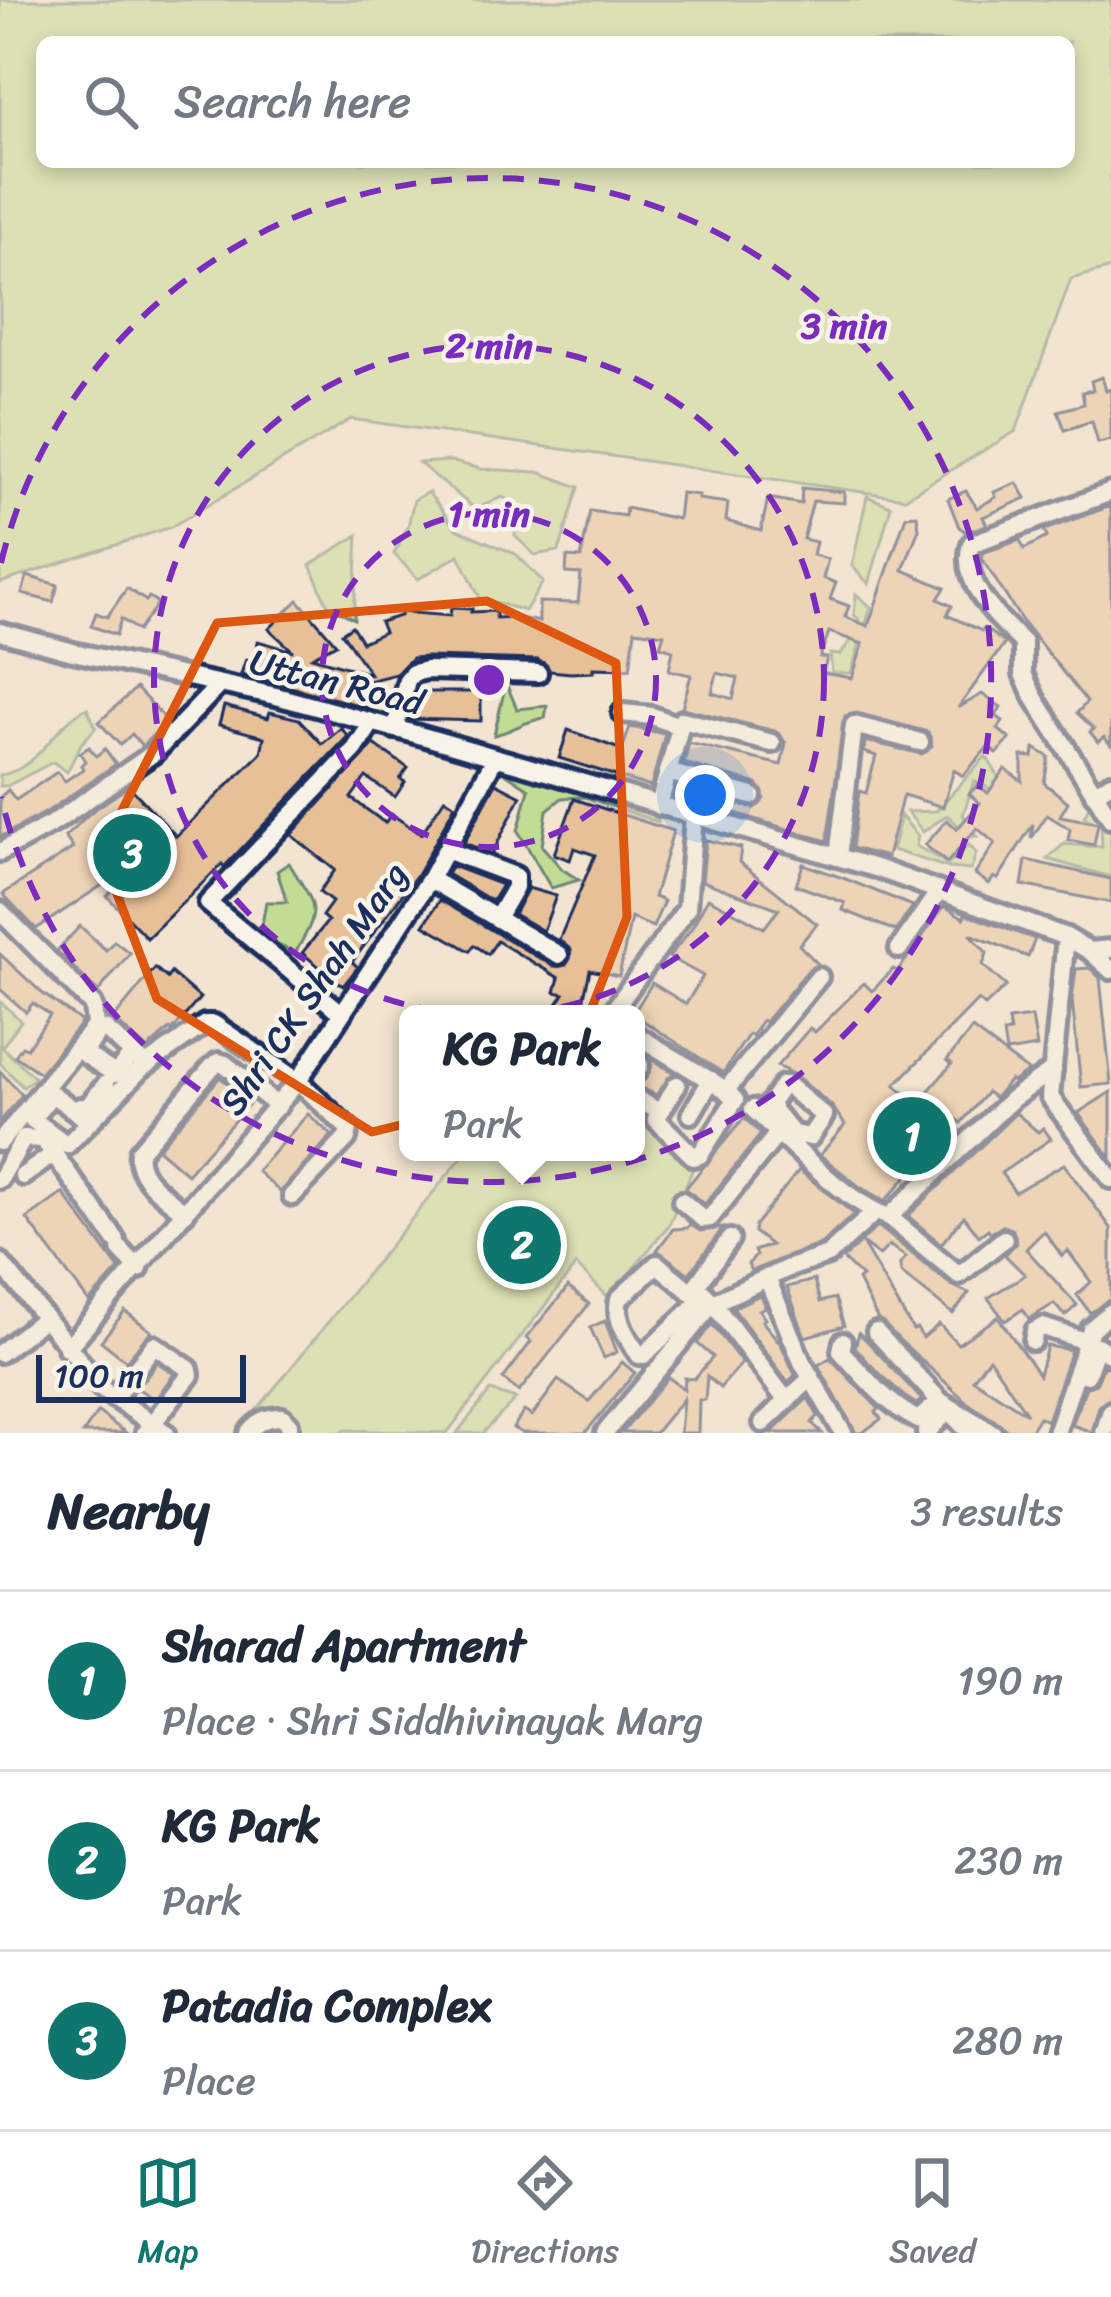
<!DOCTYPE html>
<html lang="en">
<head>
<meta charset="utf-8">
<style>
	body { margin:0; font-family:Sriracha,sans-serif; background:#f6f6f7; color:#1f2937 }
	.scale { position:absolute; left:36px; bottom:30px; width:210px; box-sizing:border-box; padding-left:12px; border:6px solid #1b2f5e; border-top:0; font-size:33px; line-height:42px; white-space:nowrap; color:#1b2f5e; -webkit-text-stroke:9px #f7f3e8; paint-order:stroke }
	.you { position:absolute; left:705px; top:795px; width:42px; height:42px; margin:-30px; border:9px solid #fff; border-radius:50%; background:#1a73e8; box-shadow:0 0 0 18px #1a73e833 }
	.badge { display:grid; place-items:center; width:78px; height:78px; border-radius:50%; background:#0f766e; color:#fff; font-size:39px; font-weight:700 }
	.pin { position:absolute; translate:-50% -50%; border:6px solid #fff; box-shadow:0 3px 12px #0006 }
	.popup { position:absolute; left:399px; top:1005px; width:246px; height:156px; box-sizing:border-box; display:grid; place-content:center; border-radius:18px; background:#fff; filter:drop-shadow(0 3px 9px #0005); font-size:39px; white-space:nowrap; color:#747a83 }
	.popup b { font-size:45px; color:#1f2937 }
	.popup::after { content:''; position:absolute; left:50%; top:100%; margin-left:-24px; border:24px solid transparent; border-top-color:#fff }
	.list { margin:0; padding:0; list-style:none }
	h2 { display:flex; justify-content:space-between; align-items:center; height:156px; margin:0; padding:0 48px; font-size:51px }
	h2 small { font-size:39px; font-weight:400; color:#747a83 }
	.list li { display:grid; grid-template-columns:78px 1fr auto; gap:36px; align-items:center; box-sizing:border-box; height:180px; padding:0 48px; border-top:3px solid #e0e1e3 }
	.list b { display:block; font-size:45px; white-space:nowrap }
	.list p { margin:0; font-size:39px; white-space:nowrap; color:#747a83 }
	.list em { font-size:39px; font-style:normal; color:#747a83 }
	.icon { flex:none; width:66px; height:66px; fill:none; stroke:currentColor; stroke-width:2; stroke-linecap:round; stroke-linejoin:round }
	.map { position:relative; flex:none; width:1111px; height:1433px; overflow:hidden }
	.search { position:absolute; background:#fff; box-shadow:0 6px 18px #0003; left:36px; right:36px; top:36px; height:132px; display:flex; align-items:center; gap:30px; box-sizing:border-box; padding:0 42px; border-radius:18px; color:#747a83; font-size:45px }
	.sheet { height:696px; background:#fff }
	nav { display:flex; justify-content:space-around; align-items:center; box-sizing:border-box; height:168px; border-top:3px solid #e0e1e3; background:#fff; font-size:33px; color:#747a83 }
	nav a { display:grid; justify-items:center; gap:6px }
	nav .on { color:#0f766e }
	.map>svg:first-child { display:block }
	.green { fill:#c1dc93; stroke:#6e8678; stroke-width:3; fill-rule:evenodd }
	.building { fill:#e8c098; stroke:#1b2f5e; stroke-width:3; fill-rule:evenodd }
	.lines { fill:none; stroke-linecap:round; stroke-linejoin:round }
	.minor-casing { stroke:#1b2f5e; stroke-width:26 }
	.minor { stroke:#f7f3e8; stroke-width:16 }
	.marked { fill:none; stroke:#de5710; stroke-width:9; stroke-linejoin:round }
	.ring { fill:none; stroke:#7b2cbf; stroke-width:6; stroke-dasharray:21 15 }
	.labels { text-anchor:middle; stroke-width:9; stroke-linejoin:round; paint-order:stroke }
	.street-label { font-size:36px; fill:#1b2f5e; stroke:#f7f3e8 }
	.centre { fill:#7b2cbf; stroke:#f7f3e8; stroke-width:6 }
	.ring-label { font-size:36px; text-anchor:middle; font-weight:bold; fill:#7b2cbf; stroke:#f7f3e8; stroke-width:9; stroke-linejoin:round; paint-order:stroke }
</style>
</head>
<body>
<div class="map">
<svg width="1111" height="1433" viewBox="0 0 1111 1433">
	<rect width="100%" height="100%" fill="#f2e4d0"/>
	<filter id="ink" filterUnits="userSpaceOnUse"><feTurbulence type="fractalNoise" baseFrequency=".00833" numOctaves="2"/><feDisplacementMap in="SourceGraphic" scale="24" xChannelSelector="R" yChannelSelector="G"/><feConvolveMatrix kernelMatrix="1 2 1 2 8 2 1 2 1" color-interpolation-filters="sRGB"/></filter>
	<g filter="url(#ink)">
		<!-- green -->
		<g class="green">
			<path d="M0,0H1111V268L1071,279L1016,431L905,498L351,419L171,527L0,583ZM42,42H1069V162H42Z"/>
			<path d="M450,461L481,469L538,472L579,487L559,551L535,555L515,536L518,505L502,497L475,509L419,463Z"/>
			<path d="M428,492L456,529L516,554L543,582L525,611L480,598L459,555L418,579L394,554L408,526L414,500Z"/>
			<path d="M867,496L891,506L869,584L852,566Z"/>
			<path d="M358,535L354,619L327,604L310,565Z"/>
			<path d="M856,594L871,607L851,673H832L830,654L840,655L855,635L859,619L854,615Z"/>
			<path d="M506,683L517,709L547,706L545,718C525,720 514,731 494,735Z"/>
			<path d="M87,708L96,727L81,744L67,772L53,762L7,786H0V775C41,769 52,725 87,708Z"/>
			<path d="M986,756L997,774L999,793L974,781L963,815L977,836L971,837L947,815L923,832L907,812L936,811Z"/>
			<path d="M492,764L657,810L658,822L585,797L562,798L547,810L542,846L562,869L579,880L551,888L518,831L529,789Z"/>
			<path d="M1090,804L1111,831V877L1047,859L1064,844L1102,847L1101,825L1084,817Z"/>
			<path d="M901,816L918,836L916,846L948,864L969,845L976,853L971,870L949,868L892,850Z"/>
			<path d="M289,863C316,908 323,906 295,953L260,936L266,902H287L277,871Z"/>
			<path d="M0,1001L21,1021L2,1047L35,1078L23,1087L0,1063Z"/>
			<path d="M636,1118L694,1166L669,1225L609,1298L576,1265L447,1433L345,1430L342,1433H238L466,1152H636Z"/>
			<path d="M490,1391L516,1399L483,1433H457Z"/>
		</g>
		<!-- building -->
		<g class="building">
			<path d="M1102,377L1106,391L1111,389V440L1098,443L1092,421L1065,430L1058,411L1084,404L1082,392L1093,390L1091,381Z"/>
			<path d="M1017,483L1026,498L983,517L987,525L966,532L959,527L948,499L966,491L977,508L996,497L994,492Z"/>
			<path d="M802,488L844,492V503L813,501L803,539L816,542L813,555L828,559L823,578L836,583L830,599L849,606L845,617L868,626L906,516L917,515L919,529L903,570L945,588L938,599L952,606L947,615L982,631L984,628L1005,643L958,708L982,694L1001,707L996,716L1003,721L998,729L1010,739L997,754L988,747L963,776L954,770L943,807L903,795L887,857L852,848L859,791L866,793L876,756L864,752L865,741L922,754L932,746L928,732L857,713L845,716L827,841L686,798L688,791L754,808L764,798L757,784L684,763L689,743L781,765L786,743L775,731L682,708L691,675L669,670L673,650L660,646L664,634L635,630L630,669L593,668V672L571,673L550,671L538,660L426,657L412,658L396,674L340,688L376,697L373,709L241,674L246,659L252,661L258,641L293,651L269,629L298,600L336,644L312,657L370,674L342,633L352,626L362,642L384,632L380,622L400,616V612L450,616L451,608L472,609L471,612L496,611V618L516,617L539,622V602L578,603L581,574L566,573L567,557L581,558L590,511L625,516L626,508L678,519L681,493L699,495L698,499L728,503L726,521L761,531L768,498L801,504ZM829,632L863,644L852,678L823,673L827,658L820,657ZM717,673L738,678L733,699L712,693Z"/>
			<path d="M1111,506V745L1104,737L1098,742L1090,732L1094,729L1077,713L1087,702L1022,621L982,559V553L1020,540L1024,549L1047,537L1044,530Z"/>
			<path d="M27,576L58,585L53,602L22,594Z"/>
			<path d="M127,588L146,601L149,597L158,603L138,631L121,619L116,635L91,626L96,613L107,617Z"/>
			<path d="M136,688L167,721L142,746L132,734L120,745L99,722Z"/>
			<path d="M417,692H481V721L410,719Z"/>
			<path d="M224,706L268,718L270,712L299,719L322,744L341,728L348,736L224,867L222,864L147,938L107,896L131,871L128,868L36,929L3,894L73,848L65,837L91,812L129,786L176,836L261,753L264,737L219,725Z"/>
			<path d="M630,727L665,734L651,787L559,758L568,730L622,750Z"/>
			<path d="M374,744L408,768L400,779L405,782L395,797L366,777L351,798L385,823L391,814L421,834L445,798L455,805L419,872L352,962L358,967L343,986L302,953L328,921L322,916L332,902L319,892L335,870L291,835Z"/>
			<path d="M89,747L96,756L105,749L116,764L48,811L0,837V797L8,790L16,800L57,772L65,781L83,769L81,765L85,761L80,753Z"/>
			<path d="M1034,748L1049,757L1044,783L1068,802L1060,816L1098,823L1094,845L1068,840L1070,829L1047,815L1031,839L1033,824L998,879L994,877L989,884L975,874L995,843L977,828L947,863L925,845L947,820L957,829L980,803L969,794L978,785L988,793L1005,769L1022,781V756L1033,757Z"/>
			<path d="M496,783L521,796L492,854L464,843Z"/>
			<path d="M574,799L673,831L654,897L664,901L653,927L631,918L619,976L590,970L584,997L573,1014H550L564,994L555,992L559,978L497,941L488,954L474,945L470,951L424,925L440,900L553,966L566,965L571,950L559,940L595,855L574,848L570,860L554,854Z"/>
			<path d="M706,840L741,848L739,862L817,924L799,945L818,964L809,969L765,1022L762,1020L752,1036L749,1034L723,1073L633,1014L652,983L686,1004L703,976L669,957L691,929L708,898L764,928L779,909L702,881Z"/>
			<path d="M1026,860L1111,879V903L1022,885Z"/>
			<path d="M803,864L843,878L913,906L896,931L878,924L843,910L845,903L796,885Z"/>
			<path d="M452,866L502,885L492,901L447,874Z"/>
			<path d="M528,888L556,896L543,931L514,914Z"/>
			<path d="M944,906L964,918L965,914L1035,939L1028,957L970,934L987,953L983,965L1006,986L985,1006L978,1000L895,1085L917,1104L952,1064L947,1060L972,1029L1028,1071L1013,1082L1010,1080L995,1098L987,1092L961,1123L957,1120L885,1201L860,1187L820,1155L845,1125L832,1106L795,1075L777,1066L810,1028L815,1032L864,983L872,991L893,969L898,971Z"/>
			<path d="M80,926L106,950L114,941L130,953L98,992L57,951Z"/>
			<path d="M0,954L42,993L82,1022L40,1073L15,1056L22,1046L27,1048L50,1015L33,1003L26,1012L0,989Z"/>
			<path d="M155,968L167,978L171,973L200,998L172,1031L170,1029L147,1049L113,1019Z"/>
			<path d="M1090,968L1100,978L1111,1084L1081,1087L1072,1000L1076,969Z"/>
			<path d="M1032,1017L1037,1047L1006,1052L1003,1033L1010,1032L1008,1020Z"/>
			<path d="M651,1059L674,1073L656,1095L636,1085L647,1078Z"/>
			<path d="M0,1071L22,1095L0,1122Z"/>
			<path d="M220,1077L251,1102L187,1174L158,1149Z"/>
			<path d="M1111,1092V1158L1078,1113Z"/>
			<path d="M1016,1113L1038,1132L1043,1128L1051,1139L1001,1173L1015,1192L1064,1164L1111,1228V1299L1090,1313L1077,1295L1091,1282L1068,1251L1062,1256L1044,1231L1026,1249L1077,1305L1065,1316L1054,1304L1029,1319L1023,1309L1005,1321L988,1298L1025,1275L1005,1255L1016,1243L1013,1230L1003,1226L991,1233L988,1229L979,1236L964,1216L941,1244L908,1216Z"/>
			<path d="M308,1114L332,1135L280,1192L257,1171Z"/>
			<path d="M744,1118L761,1134L705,1204L685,1189Z"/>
			<path d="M799,1170L854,1214L821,1244L751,1271L748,1264L756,1256L754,1251L771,1245L754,1232L755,1225Z"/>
			<path d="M63,1193L119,1269L89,1302L27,1219Z"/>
			<path d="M690,1224L700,1231L723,1228L689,1274L657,1250L673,1229L687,1228Z"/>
			<path d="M878,1226L951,1285L969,1293L953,1314L901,1273L900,1264L906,1257L889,1245L879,1256L862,1243L913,1330L917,1329L923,1338L939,1324L958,1344L998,1317L1039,1375L1047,1346L1071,1350L1047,1421L1039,1417L1029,1433H1011L968,1403L878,1320L858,1280L862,1277L843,1259ZM989,1358L1027,1414L973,1379Z"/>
			<path d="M814,1280L820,1302L835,1298L844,1326L805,1337L787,1287Z"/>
			<path d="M568,1287L589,1304L519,1392L503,1379L531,1342L526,1338Z"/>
			<path d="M760,1295L765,1307L759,1310L765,1319L762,1321L781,1344L795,1375L788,1382L733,1308Z"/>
			<path d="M125,1311L151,1331L126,1361L101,1341Z"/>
			<path d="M605,1321L617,1352L604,1358L590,1327Z"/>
			<path d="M712,1324L742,1363L720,1388L707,1376L705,1400H699L698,1433H680L683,1399L655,1433H622L668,1377L684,1389L685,1378L694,1379L713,1357L697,1343Z"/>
			<path d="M859,1333L869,1343L922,1400L916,1404L904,1396L869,1363L855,1347Z"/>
			<path d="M830,1358L879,1409L876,1412L881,1419L862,1433H856L818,1365Z"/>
			<path d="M157,1362L174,1374L155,1400L137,1388Z"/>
			<path d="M622,1362L635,1373L585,1433H522L513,1428L524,1411L532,1416L558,1380L589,1401Z"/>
			<path d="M1104,1366L1111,1368V1399L1099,1406L1092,1432L1072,1425L1086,1387L1096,1384Z"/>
			<path d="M808,1398L818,1416L812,1423L822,1433H771Z"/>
			<path d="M98,1412L126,1433H83Z"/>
		</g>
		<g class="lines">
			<defs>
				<g id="minor">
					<path d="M1111,492L971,544C959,583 998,618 1023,643V674L1035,699L1111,819"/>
					<path d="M0,632L73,652L276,696L419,735L879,869L1066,937L1090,951L1111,949"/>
					<path d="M622,713L652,716L679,726"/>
					<path d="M395,729L407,680L413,673L426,670L538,673"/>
					<path d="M668,772L752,796"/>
					<path d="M1094,794L1111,783"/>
					<path d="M659,806L682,720L772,743"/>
					<path d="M446,850L515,876V887L497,918"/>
					<path d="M0,852L55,822L154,753L219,685"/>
					<path d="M838,857L854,725L920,742"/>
					<path d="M430,879L559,955"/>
					<path d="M0,911L93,1005L95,1026L0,1142"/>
					<path d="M1066,937L1050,1097L1111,1179"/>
					<path d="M899,949L939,891"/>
					<path d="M1090,951L1111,970"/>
					<path d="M334,1007L208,903L355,749L371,724"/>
					<path d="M611,1014L687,908L694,816"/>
					<path d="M636,1035L726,1090L819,977"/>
					<path d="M133,1054L115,1074L83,1053L99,1031L105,1029L146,1065"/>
					<path d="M636,1072L640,1065"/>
					<path d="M677,1085L656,1119L694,1157L700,1155L735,1100L726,1090"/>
					<path d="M636,1098L651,1107"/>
					<path d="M80,1107L85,1110L106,1084"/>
					<path d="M753,1109C792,1143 841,1200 889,1217L959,1275L1004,1239"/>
					<path d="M691,1114L711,1080"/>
					<path d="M89,1121L52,1094L32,1119L67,1145L142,1068L205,1024H214L298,1081L349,1129L347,1138L292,1196"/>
					<path d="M788,1140L794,1134L810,1137L824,1116L787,1085H783L769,1105L793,1134"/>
					<path d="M23,1176L55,1153"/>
					<path d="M0,1179L24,1138L43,1139L116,1240"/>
					<path d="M682,1201L703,1219L710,1218L779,1132"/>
					<path d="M185,1213C166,1196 135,1179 139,1152L212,1067L218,1062L225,1064L278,1106"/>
					<path d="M889,1217L1012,1099L1053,1070"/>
					<path d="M730,1239L696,1286L713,1303L786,1400"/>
					<path d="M120,1249L139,1269"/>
					<path d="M0,1262L103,1390L166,1433"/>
					<path d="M767,1278L802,1362L843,1433"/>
					<path d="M699,1302L644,1355H639C628,1339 614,1319 619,1299L657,1264L709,1307"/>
					<path d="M876,1332L940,1401L993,1433"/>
					<path d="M1033,1341L1035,1331L1043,1327L1091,1343"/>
					<path d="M843,1342L841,1351C866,1379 887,1404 918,1420L940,1401"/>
					<path d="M67,1348L298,1081L430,879L495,758"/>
					<path d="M0,1353L45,1318"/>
					<path d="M1087,1375L1097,1346L1111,1355"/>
					<path d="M114,1398L154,1345L189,1369L190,1375L145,1433"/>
					<path d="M763,1423L811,1378"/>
					<path d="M248,1433C257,1421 267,1417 282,1417L289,1424V1433"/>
					<path d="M605,1433L713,1303L786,1269L828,1255L875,1212"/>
					<path d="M926,1433L946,1413L952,1414L970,1433"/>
					<path d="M1056,1433L1091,1329L1111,1312"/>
					<path d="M1104,1433L1111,1411"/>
				</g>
			</defs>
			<!-- minor casing -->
			<use href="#minor" class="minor-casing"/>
			<!-- minor -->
			<use href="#minor" class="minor"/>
		</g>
	</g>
	<!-- marked area -->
	<path d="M0 0H1111V1433H0ZM487,601L616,663L627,917L562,1085L372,1132L157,999L101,852L217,623Z" fill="#f2e4d0" fill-opacity=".55" fill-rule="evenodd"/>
	<path class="marked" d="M487,601L616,663L627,917L562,1085L372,1132L157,999L101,852L217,623Z"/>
	<!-- distance rings -->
	<g class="ring">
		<circle cx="489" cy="680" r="167"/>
		<circle cx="489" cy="680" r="335"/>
		<path d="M1 563A502 502 0 1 1 1 797"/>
	</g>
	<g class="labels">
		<!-- street labels -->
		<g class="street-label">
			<text transform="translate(337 681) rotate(14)" y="13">Uttan Road</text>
			<text transform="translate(313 988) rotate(-55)" y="13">Shri CK Shah Marg</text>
		</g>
	</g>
	<circle cx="489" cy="680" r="18" class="centre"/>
	<g class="ring-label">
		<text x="844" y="338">3 min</text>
		<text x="489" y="358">2 min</text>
		<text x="489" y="526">1 min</text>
	</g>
</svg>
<div class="scale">100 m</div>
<div class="you"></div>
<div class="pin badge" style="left:912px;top:1136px">1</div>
<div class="pin badge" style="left:522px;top:1245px">2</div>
<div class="popup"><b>KG Park</b>Park</div>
<div class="pin badge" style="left:132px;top:853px">3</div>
<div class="search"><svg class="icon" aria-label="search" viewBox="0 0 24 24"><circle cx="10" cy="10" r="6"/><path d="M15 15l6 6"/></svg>Search here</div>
</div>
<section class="sheet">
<h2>Nearby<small>3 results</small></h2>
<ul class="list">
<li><span class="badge">1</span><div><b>Sharad Apartment</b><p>Place · Shri Siddhivinayak Marg</p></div><em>190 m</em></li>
<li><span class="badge">2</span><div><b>KG Park</b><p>Park</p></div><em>230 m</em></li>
<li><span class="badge">3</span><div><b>Patadia Complex</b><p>Place</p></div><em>280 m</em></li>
</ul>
</section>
<nav>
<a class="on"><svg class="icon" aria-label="map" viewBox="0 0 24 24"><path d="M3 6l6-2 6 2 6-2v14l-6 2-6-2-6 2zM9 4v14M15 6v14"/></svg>Map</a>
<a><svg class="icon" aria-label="directions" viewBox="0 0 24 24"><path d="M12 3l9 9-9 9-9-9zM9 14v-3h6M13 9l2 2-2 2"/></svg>Directions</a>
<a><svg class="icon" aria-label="saved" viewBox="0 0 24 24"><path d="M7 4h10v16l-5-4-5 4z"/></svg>Saved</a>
</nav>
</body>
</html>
